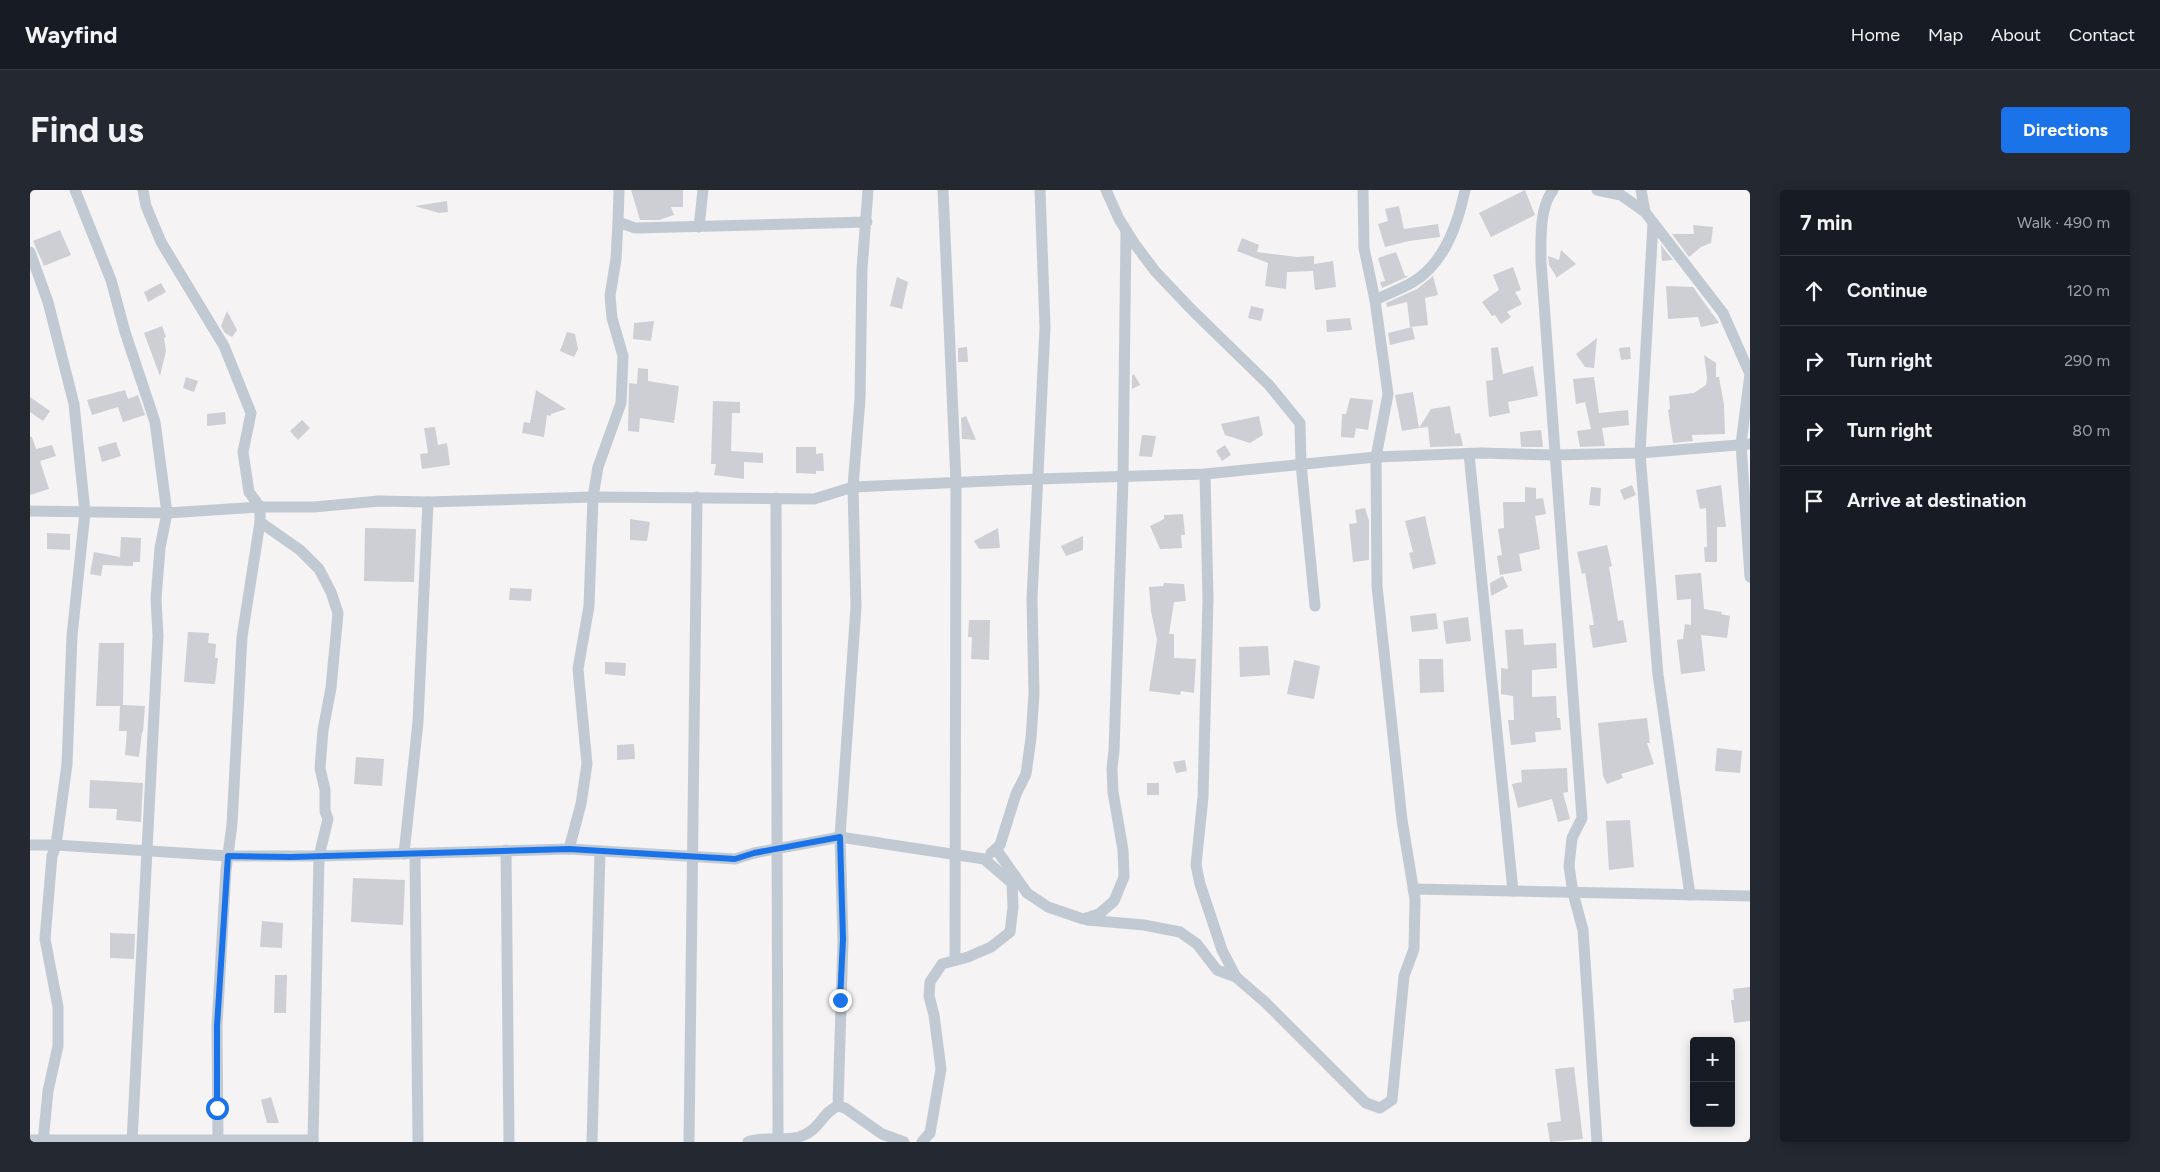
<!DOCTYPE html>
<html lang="en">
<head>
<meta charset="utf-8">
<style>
	body { margin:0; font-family:Figtree,sans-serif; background:#242831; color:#f1f3f6 }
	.controls { position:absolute; right:15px; bottom:15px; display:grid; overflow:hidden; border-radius:5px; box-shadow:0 2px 12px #0003 }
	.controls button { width:45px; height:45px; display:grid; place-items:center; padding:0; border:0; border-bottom:1px solid #363941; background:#171b24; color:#f1f3f6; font:25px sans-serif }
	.stop { position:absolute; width:15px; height:15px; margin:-11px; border:4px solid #1a73e8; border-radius:50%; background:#fff }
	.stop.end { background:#1a73e8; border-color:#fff; box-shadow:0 1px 5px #0008 }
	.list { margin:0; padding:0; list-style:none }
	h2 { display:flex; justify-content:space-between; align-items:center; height:65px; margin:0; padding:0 20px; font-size:21px }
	h2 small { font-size:16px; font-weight:400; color:#9ea1a6 }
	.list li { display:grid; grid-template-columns:32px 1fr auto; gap:15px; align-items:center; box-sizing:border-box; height:70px; padding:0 20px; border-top:1px solid #363941 }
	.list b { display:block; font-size:19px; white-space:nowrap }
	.list em { font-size:16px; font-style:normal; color:#9ea1a6 }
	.icon { flex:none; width:28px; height:28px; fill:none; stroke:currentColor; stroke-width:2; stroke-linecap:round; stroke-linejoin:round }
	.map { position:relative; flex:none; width:1720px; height:952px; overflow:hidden; border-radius:5px }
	header { display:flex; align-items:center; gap:30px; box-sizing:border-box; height:70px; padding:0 25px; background:#171b24; border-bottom:1px solid #363941 }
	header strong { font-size:24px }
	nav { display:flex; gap:28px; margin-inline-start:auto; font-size:18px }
	.intro { display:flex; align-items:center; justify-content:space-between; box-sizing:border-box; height:120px; padding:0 30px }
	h1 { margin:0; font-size:35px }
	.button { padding:12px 22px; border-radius:5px; background:#1a73e8; color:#fff; font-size:18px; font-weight:700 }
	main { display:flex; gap:30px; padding:0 30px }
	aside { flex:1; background:#171b24; border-radius:5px; box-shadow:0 2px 12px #0003 }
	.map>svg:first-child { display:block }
	.building { fill:#cdcfd5 }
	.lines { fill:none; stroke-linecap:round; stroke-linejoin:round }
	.street { stroke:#c1cad2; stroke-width:11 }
	.route { stroke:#1a73e8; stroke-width:6 }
</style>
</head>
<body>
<header>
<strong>Wayfind</strong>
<nav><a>Home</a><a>Map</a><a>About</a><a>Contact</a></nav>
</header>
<div class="intro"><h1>Find us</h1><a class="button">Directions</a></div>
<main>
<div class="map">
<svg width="1720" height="952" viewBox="0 0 1720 952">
	<rect width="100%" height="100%" fill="#f5f3f3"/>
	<!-- building -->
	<g class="building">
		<path d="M601,0H653V17H641L644,25L629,30H610Z"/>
		<path d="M1495,0L1505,25L1461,47L1449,23Z"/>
		<path d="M417,11L418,22L409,23L385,16Z"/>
		<path d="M1369,16L1374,39L1408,34L1410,47L1379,51L1355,57L1348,34L1358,31L1355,19Z"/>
		<path d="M1663,35L1683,37L1681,53L1671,57L1659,67L1642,44H1664Z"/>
		<path d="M30,40L41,65L14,76L3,51Z"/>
		<path d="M1212,48L1229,55L1227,62L1267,67L1284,66V74L1303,71L1306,97L1285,100L1283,81L1257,82L1256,99L1235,96L1238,73L1207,61Z"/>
		<path d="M1631,55L1643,70L1632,71Z"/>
		<path d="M1531,60L1546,74L1526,88V86L1519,75L1518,66L1529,70Z"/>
		<path d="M1366,62L1375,86H1379L1352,98L1350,92L1355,91L1348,68Z"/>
		<path d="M1483,77L1491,100L1485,102L1492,114L1477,122L1481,127L1471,134L1465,125L1462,126L1452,112L1469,100L1463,85Z"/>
		<path d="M1403,86L1408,105L1395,108L1398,135L1380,137L1377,112L1357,117L1356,113L1387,99Z"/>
		<path d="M867,87L878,92L872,119L860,116Z"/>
		<path d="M131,93L136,102L118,112L114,102Z"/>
		<path d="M1636,96L1663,97L1689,133L1671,137L1668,127L1638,129Z"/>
		<path d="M1221,116L1234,119L1231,131L1218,128Z"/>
		<path d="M197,121L207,140L202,147L195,143L191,136Z"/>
		<path d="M1320,128L1322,140L1297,142L1296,130Z"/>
		<path d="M624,131L621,151L603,149L604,133Z"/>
		<path d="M132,136L136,147L134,148L136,161L130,186L114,143Z"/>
		<path d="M1382,137L1385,149L1360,155L1358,143Z"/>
		<path d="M537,142L545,144L548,159L544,167L530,161Z"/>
		<path d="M1567,148L1564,178L1555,177L1546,164Z"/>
		<path d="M937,157L938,172H928V158Z"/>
		<path d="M1468,157L1473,184L1503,176L1508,206L1478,212L1480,223L1459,227L1456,191L1463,190L1461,158Z"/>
		<path d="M1600,157L1601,169L1591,170L1589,158Z"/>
		<path d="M1674,165L1686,173V187H1689L1694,215L1695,244L1662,245L1663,251L1643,253L1638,220L1640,219L1639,206L1664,203L1676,195L1677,188Z"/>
		<path d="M608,178L618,179V191L649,196L644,233L610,228L609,242L598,241L599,193L607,194Z"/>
		<path d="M1104,184L1110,195L1102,199V186Z"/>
		<path d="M156,187L168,191L164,202L153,198Z"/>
		<path d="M1564,187L1569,223L1598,220L1599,235L1572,238L1575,256L1550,257L1547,241L1561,239L1555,212L1546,214L1543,189Z"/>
		<path d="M95,200L98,209L108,205L115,225L93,232L88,217L62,225L57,210Z"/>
		<path d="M506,200L536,219L521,224V226L517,225L514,247L492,243L494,232L500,233Z"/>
		<path d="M1383,202L1389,238L1372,241L1365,205Z"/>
		<path d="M0,207L20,221L13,231L0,222Z"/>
		<path d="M1320,208L1343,210L1338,240L1326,238L1324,248L1311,247L1312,224H1316Z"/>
		<path d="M683,211L710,212V223H702L701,261L733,263V273L714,272V289L684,285L686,274H681Z"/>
		<path d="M1420,216L1425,244L1430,243L1433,256L1400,257L1398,237L1389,238L1401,219Z"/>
		<path d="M195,222L196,234L177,236V224Z"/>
		<path d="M936,226L946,250L932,249L931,228Z"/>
		<path d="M1229,226L1233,245L1220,253L1195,245L1191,234Z"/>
		<path d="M272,230L280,238L268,250L260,241Z"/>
		<path d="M405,237L408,255L417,253L420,275L392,279L390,264L398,263L394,238Z"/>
		<path d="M1511,240L1513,257H1491L1490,242Z"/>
		<path d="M1112,245L1126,246L1122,267L1109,266Z"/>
		<path d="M0,247H2L6,259L22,255L26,266L10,271L19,299L0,305Z"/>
		<path d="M86,252L91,266L72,272L68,257Z"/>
		<path d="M1195,255L1201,265L1192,271L1186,261Z"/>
		<path d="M766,257H786V264L793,263L794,281H786V284L766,283Z"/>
		<path d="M1602,295L1606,305L1594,310L1590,300Z"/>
		<path d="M1691,295L1696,337H1687V372H1675L1674,357H1677L1676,318L1670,319L1666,300Z"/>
		<path d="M1495,297L1506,298V309L1513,308L1516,324L1505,326L1510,359L1489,364L1492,381L1470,385L1467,366L1472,365L1468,339L1474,338L1473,312H1495Z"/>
		<path d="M1561,297L1571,298L1570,316L1559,315Z"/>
		<path d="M1335,318L1339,331V370L1323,372L1319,334L1327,333L1325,320Z"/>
		<path d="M1153,324L1155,345H1151L1152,358L1130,359L1120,336L1134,329V325Z"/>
		<path d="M1395,326L1406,374L1383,379L1379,363L1383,362L1375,331Z"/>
		<path d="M600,329L620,332L617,351L600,350Z"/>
		<path d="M335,338L386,339L384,392L334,391Z"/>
		<path d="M968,338L970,358L949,359L944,351Z"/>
		<path d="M17,343L40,344V360L17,359Z"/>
		<path d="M1053,346V360L1036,366L1031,356Z"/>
		<path d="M91,347L111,348L110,372H103V376L73,375L71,386L60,384L64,362L90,367Z"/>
		<path d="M1577,355L1582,376L1579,377L1588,431L1593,430L1597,452L1563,458L1559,435H1564L1555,383L1552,384L1547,362Z"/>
		<path d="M1671,383L1674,419L1692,422L1691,424L1700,426L1697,448L1671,445L1675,481L1651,484L1647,450L1653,449L1655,434L1661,435V409L1647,410L1645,385Z"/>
		<path d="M1473,386L1478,397L1461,406L1460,393Z"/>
		<path d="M1134,393L1154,394L1156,411L1144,412L1139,444H1144V468L1166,469L1164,503L1151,501L1150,505L1119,501L1127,450L1121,421L1119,397L1133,396Z"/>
		<path d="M480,398L502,399L501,411L479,410Z"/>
		<path d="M1406,423L1408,439L1382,442L1380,426Z"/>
		<path d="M1438,427L1441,451L1416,454L1413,431Z"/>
		<path d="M939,430H960L959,470L941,469L942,447H938Z"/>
		<path d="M1493,439L1494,455L1526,453L1527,478L1502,480V507L1526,506L1527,528H1530L1531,540L1505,542L1506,552L1481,555L1478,530H1484L1483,506L1471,504V478L1478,479L1475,440Z"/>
		<path d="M158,442L179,443L178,453L186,454L185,468H188L185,494L154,492Z"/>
		<path d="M69,453H94L93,515L115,516L113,542H112L109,567L95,565L97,541H89L90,516H66Z"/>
		<path d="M1238,456L1240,485L1210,487L1209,457Z"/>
		<path d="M1389,469H1413L1414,502L1390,503Z"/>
		<path d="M1264,470L1290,476L1284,509L1257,504Z"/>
		<path d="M575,472L596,473L595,486L575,484Z"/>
		<path d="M1617,528L1620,553H1617L1624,574L1591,584L1593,588L1577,594L1573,586L1568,533Z"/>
		<path d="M604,554L605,569L587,570V555Z"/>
		<path d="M1687,558L1712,561L1710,583L1685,581Z"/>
		<path d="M326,567L354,569L352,596L324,594Z"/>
		<path d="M1155,570L1157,581L1146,583L1143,572Z"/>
		<path d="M1537,578L1538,602L1533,603L1540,629L1528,632L1522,609L1488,618L1482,594L1492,592L1491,580Z"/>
		<path d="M60,590L113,593L111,632L86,630L87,619L59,618Z"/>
		<rect x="1117" y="593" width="12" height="12"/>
		<path d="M1600,630L1604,677L1579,680L1576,631Z"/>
		<path d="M323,688L375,690L373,735L321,732Z"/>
		<path d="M232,731L253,733L252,758L230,757Z"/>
		<path d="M80,743L105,744L104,769L80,768Z"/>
		<path d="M245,785H257L256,823H244Z"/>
		<path d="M1720,797V831L1704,833L1701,810H1704L1703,799Z"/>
		<path d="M1544,877L1553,949L1520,952L1517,933L1531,931L1525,879Z"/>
		<path d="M241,907L249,933H237L231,910Z"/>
	</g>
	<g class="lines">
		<!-- street -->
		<g class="street">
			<path d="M45,0L81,90L95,142L125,232L137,323L130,358L126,409L128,446L102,952"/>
			<path d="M113,0L116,16L131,52L194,156L221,223L213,262L219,302L230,317V332L212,447L202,634L196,680L187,836L188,952"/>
			<path d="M838,0L832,79L830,209L823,297L826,417L810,647L813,749L808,916L815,918L852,944L874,952"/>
			<path d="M913,0L926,292L925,770"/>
			<path d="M1076,0L1089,29L1104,53L1125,81L1162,120L1239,195L1270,233L1271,274L1285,416"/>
			<path d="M1523,0C1509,18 1511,50 1511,72L1552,628L1542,648L1539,676L1543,703L1553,740L1567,952"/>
			<path d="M1567,0L1591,5L1615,22L1693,123L1720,184L1711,254L1720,387"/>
			<path d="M1611,0L1615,22"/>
			<path d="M588,32L589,0"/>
			<path d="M1623,33L1610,263L1628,485L1660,705"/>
			<path d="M669,37L673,0"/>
			<path d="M0,62L18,112L44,214L55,322L42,446L37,574L26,655L22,666L15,749L28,817V856L18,901L13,952"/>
			<path d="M1345,110C1357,104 1371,99 1383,92C1415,73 1428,33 1435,0"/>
			<path d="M1439,264L1483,701"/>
			<path d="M1175,284L1178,408L1173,607L1166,675L1170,694L1192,760L1206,787L1236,813L1336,913L1350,918L1362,910L1374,786L1384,759L1385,709L1372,630L1347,396L1346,267L1358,204L1345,110L1334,58L1333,0"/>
			<path d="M746,308L748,947"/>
			<path d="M0,321L137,323L230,317H284L349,311L398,312L563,307L784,309L823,297L1007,289L1175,284L1346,267L1451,263L1524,265L1610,263L1720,254"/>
			<path d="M230,332L270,360L289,379L301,402L308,423L301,498L293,540L290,578L295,600V621L298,629L289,666L539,659L705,669L724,663L810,647L954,669L982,693L983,717L980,742L961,757L938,767L912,774L900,792L899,806L904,825L911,879L900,943L892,952"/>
			<path d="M0,655H26L198,666H289L283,952"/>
			<path d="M539,659L551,614L557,574L548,479L559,416L563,307L568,277L591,213L593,166L582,128L580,106L586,69L588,32L605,38L837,32"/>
			<path d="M966,659L997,703L1018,717L1053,729L1069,724L1084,711L1094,687L1093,660L1083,602L1082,578L1084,561L1093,288L1096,40"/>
			<path d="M476,660L479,952"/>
			<path d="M385,663L388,952"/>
			<path d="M961,663L970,655L986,604L996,584L1001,548L1004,504L1002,409L1015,137L1010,0"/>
			<path d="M374,664L388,532L398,312"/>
			<path d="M1383,699L1720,706"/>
			<path d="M1057,730L1114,735L1150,742L1167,754L1187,780L1206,787"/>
			<path d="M0,950H283"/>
			<path d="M562,952L570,661"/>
			<path d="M659,952L667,307"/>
			<path d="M718,952C734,946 753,951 769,947C791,940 791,923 808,916"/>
		</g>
	</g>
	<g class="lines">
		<!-- route -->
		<path class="route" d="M187,918V836L198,666L261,667L539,659L705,669L724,663L810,647L813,749L810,810"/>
	</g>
</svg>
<div class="controls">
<button>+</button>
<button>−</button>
</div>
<div class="stop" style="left:187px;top:918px"></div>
<div class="stop end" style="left:810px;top:810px"></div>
</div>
<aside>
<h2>7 min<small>Walk · 490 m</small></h2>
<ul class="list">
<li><svg class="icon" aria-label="ahead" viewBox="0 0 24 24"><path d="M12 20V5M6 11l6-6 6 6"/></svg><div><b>Continue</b></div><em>120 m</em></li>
<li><svg class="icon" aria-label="right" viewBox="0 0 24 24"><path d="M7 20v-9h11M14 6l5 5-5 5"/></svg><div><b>Turn right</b></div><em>290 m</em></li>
<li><svg class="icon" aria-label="right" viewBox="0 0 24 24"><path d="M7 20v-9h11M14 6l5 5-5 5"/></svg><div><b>Turn right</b></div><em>80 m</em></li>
<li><svg class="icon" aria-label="arrive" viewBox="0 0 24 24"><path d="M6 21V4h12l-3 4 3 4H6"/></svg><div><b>Arrive at destination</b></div></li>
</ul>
</aside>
</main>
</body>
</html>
